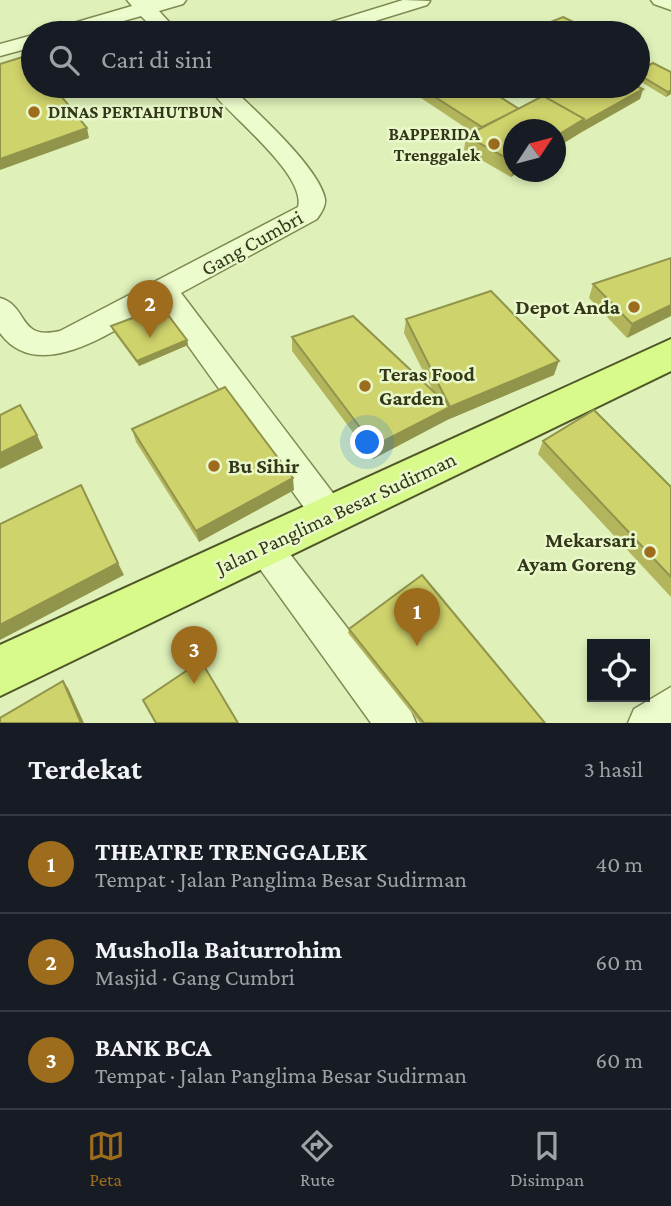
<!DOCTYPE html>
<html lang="id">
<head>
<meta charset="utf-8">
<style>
	body { margin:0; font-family:"Crimson Pro",serif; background:#242831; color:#f1f3f6 }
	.controls { position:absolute; right:21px; bottom:21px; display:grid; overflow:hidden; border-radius:0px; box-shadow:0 4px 10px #0003 }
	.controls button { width:63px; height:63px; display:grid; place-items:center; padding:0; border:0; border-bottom:2px solid #363941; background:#171b24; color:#f1f3f6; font:35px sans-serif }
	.compass { position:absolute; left:503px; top:119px; width:63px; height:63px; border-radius:50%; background:#171b24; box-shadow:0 4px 10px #0003; rotate:54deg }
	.you { position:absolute; left:368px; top:443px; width:24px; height:24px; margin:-18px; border:5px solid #fff; border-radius:50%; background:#1a73e8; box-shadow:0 0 0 10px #1a73e833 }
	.badge { display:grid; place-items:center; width:46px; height:46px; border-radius:50%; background:#9d6c1d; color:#fff; font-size:23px; font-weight:700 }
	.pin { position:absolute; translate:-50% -58px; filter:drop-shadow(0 2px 4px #0008) }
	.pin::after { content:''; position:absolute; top:37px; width:24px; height:21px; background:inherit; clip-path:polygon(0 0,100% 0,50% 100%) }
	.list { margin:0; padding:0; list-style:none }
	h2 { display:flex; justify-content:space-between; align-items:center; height:91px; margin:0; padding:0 28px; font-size:30px }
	h2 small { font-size:23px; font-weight:400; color:#9ea1a6 }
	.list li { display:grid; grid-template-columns:46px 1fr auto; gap:21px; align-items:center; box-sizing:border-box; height:98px; padding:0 28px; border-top:2px solid #363941 }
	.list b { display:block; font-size:26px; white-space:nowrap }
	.list p { margin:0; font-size:23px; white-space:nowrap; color:#9ea1a6 }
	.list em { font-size:23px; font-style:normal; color:#9ea1a6 }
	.icon { flex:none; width:38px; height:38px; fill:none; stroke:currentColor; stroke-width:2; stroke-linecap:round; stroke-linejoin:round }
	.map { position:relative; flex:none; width:671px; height:723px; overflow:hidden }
	.search { position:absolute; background:#171b24; box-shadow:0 4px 10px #0003; left:21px; right:21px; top:21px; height:77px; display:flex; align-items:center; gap:18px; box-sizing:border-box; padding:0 24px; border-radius:38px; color:#9ea1a6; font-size:26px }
	.sheet { height:385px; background:#171b24 }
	nav { display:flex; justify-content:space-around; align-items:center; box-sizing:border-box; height:98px; border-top:2px solid #363941; background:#171b24; font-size:19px; color:#9ea1a6 }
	nav a { display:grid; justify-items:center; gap:4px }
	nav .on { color:#9d6c1d }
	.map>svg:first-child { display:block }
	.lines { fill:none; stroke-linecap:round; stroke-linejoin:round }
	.minor-casing { stroke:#808952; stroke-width:3 }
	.major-casing { stroke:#515628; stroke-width:4 }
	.minor { fill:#edfccc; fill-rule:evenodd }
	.major { fill:#d8fa8b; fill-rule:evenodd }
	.wall { fill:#b2b55c }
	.shaded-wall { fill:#91944b }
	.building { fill:#cfd36b; stroke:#91944b; stroke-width:2 }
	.poi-dot { fill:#9d6c1d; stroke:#e9f8c9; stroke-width:2.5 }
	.labels { text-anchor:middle; stroke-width:5; stroke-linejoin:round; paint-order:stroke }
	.far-poi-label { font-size:18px; font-weight:bold; fill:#333619; stroke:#e9f8c9; text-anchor:start }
	.street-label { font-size:21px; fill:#333619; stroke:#e9f8c9 }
	.poi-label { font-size:21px; font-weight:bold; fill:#333619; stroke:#e9f8c9; text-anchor:end }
</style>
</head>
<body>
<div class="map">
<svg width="671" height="723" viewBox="0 0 671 723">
	<rect width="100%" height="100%" fill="#dff1b9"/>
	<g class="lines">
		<defs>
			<g id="minor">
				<path d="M127,0H186L183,4L159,11L179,33H158L141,16L81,33H50L53,29L132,6Z"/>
				<path d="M403,0L430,1L427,5L336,33H306L309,29Z"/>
				<path d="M651,0H671V10L654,4Z"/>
				<path d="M33,35V47L0,56V44Z"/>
				<path d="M207,86H230C254,110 319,167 325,199C326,206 321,213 317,219L181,293L342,505L347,516L342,527L330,531L318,527L159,305C117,328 39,387 0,333V298C29,306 17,341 60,331L298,207C307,174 226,113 207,86Z"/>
				<path d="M264,531L276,536L410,709L416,723H371L252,558L246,547L252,536Z"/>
				<path d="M671,687V723H628L634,709Z"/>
			</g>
			<path id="major" d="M671,339V371L0,696V645Z"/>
		</defs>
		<!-- minor casing -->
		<use href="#minor" class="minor-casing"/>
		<!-- major casing -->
		<use href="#major" class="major-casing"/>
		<!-- minor -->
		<use href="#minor" class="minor"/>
		<!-- major -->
		<use href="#major" class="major"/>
	</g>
	<!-- wall -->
	<g class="wall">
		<path d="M638,71L671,94L666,97L638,80Z"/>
		<path d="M403,86H483L519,109L547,98L643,89L640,99L580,133L556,148V130H514V172L511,177L464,150L466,136L472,132Z"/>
		<path d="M671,258L627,338L589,298L593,284Z"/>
		<path d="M406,319L554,375L447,420L373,459L292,351V337L433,391L404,333Z"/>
		<path d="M111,326L187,340L188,345L139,366L113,331Z"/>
		<path d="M132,429L294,490L199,542L136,442Z"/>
		<path d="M543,441L671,487V597L538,454Z"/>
		<path d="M349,629L545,723H420L348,633Z"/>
	</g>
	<!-- shaded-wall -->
	<g class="shaded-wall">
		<path d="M643,89L640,99L580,133L556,148V136L584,119Z"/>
		<path d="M671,90V94L666,97L668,92Z"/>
		<path d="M87,128L89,138L0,170V159Z"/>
		<path d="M514,164V172H519L511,177Z"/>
		<path d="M671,305V316L627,338L632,324Z"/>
		<path d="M187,340L188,345L139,366L137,361Z"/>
		<path d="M559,361L554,375L447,420L373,459L374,446L450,407Z"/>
		<path d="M37,435L43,448L0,469V453Z"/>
		<path d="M293,478L294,490L199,542L196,531Z"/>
		<path d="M118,563L124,575L0,640V625Z"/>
		<path d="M63,681L68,688L84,723H81Z"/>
	</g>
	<!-- building -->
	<g class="building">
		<path d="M563,17L596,33H523Z"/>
		<path d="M29,55L33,61V86H53L87,128L0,159V64Z"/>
		<path d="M653,63L671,72V90L668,92L638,74V71Z"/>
		<path d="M418,86H483L519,109L482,127Z"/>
		<path d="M570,86H636L643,89L582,123L584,119L547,98Z"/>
		<path d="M543,96L584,119L556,136V130H514V162L466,136Z"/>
		<path d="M671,258V305L632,324L593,284Z"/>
		<path d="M491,291L559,361L450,407L374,446L292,337L353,316L450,407L406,319Z"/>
		<path d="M162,307L187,340L137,361L111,326Z"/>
		<path d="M225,387L293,478L196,531L132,429Z"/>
		<path d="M20,405L37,435L0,453V415Z"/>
		<path d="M594,410L671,487V577L543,441Z"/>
		<path d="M81,485L118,563L0,625V524Z"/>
		<path d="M422,575L545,723H424L349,629Z"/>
		<path d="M201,661L238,723H156L143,700Z"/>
		<path d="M63,681L81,723H0V718Z"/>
	</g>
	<!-- markers -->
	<g class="poi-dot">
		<circle cx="34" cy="112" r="7"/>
		<circle cx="494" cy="144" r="7"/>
		<circle cx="634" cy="307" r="7"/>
		<circle cx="365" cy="386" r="7"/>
		<circle cx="214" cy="466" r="7"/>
		<circle cx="650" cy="552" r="7"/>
	</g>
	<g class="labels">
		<!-- far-poi labels -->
		<g class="far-poi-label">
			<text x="48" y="118">DINAS PERTAHUTBUN</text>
			<text x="480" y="140" text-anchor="end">BAPPERIDA<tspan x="480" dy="21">Trenggalek</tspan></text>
		</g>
		<!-- street labels -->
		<g class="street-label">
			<text transform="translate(252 243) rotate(-29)" y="7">Gang Cumbri</text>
			<text transform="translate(336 513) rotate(-25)" y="7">Jalan Panglima Besar Sudirman</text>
		</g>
		<!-- poi labels -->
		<g class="poi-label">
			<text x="620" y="314">Depot Anda</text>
			<text x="379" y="381" text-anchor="start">Teras Food<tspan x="379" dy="24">Garden</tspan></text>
			<text x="228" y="473" text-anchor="start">Bu Sihir</text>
			<text x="636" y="547">Mekarsari<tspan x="636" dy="24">Ayam Goreng</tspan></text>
		</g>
	</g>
</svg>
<div class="controls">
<button><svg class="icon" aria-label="locate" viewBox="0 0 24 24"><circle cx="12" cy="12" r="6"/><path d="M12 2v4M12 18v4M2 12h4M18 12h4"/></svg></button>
</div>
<svg class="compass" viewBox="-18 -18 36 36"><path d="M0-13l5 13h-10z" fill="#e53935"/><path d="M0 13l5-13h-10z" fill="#9ea1a6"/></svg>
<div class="you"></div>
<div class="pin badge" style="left:417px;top:646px">1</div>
<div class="pin badge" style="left:150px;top:338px">2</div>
<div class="pin badge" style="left:194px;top:684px">3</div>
<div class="search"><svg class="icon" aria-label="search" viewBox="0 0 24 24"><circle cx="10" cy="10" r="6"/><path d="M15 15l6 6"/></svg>Cari di sini</div>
</div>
<section class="sheet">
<h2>Terdekat<small>3 hasil</small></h2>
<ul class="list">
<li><span class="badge">1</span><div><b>THEATRE TRENGGALEK</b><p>Tempat · Jalan Panglima Besar Sudirman</p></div><em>40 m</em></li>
<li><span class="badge">2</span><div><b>Musholla Baiturrohim</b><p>Masjid · Gang Cumbri</p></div><em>60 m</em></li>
<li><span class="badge">3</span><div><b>BANK BCA</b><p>Tempat · Jalan Panglima Besar Sudirman</p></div><em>60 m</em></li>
</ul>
</section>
<nav>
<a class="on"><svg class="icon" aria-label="map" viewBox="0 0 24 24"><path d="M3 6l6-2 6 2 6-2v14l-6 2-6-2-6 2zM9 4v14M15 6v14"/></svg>Peta</a>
<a><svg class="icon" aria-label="directions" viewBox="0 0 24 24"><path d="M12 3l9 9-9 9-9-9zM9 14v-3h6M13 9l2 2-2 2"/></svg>Rute</a>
<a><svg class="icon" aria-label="saved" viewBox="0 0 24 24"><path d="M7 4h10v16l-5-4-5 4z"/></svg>Disimpan</a>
</nav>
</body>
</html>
